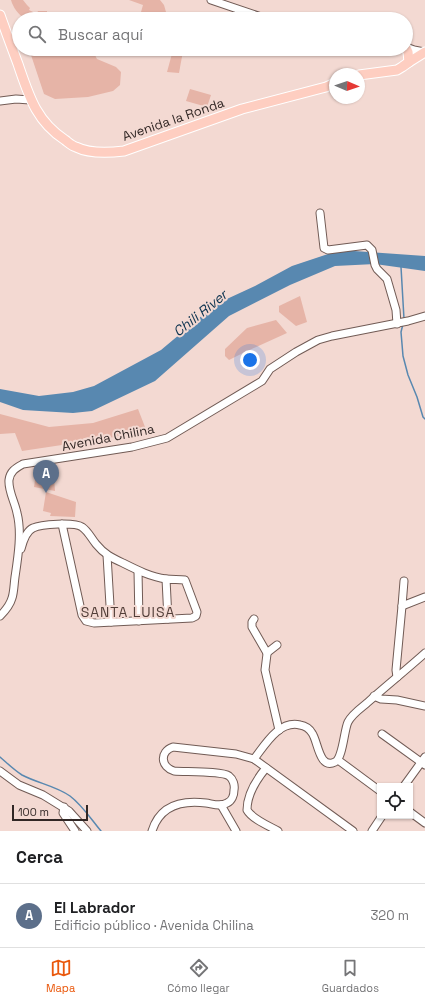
<!DOCTYPE html>
<html lang="es">
<head>
<meta charset="utf-8">
<style>
	body { margin:0; font-family:"Space Grotesk",sans-serif; background:#f2f2f2; color:#202124 }
	.controls { position:absolute; right:12px; bottom:12px; display:grid; overflow:hidden; border-radius:0px; box-shadow:0 1px 3px #0004 }
	.controls button { width:36px; height:36px; display:grid; place-items:center; padding:0; border:0; border-bottom:1px solid #e0e0e0; background:#fff; color:#202124; font:20px sans-serif }
	.compass { position:absolute; left:329px; top:68px; width:36px; height:36px; border-radius:50%; background:#fff; box-shadow:0 1px 3px #0004; rotate:92deg }
	.scale { position:absolute; left:12px; bottom:10px; width:76px; box-sizing:border-box; padding-left:4px; border:2px solid #312725; border-top:0; font-size:11px; line-height:14px; white-space:nowrap; color:#312725; -webkit-text-stroke:3px #f3d9d2; paint-order:stroke }
	.you { position:absolute; left:250px; top:360px; width:14px; height:14px; margin:-10px; border:3px solid #fff; border-radius:50%; background:#1a73e8; box-shadow:0 0 0 6px #1a73e833 }
	.badge { display:grid; place-items:center; width:26px; height:26px; border-radius:50%; background:#ea580c; color:#fff; font-size:13px; font-weight:700 }
	.pin { position:absolute; translate:-50% -33px; filter:drop-shadow(0 1px 2px #0008) }
	.pin::after { content:''; position:absolute; top:21px; width:14px; height:12px; background:inherit; clip-path:polygon(0 0,100% 0,50% 100%) }
	.list { margin:0; padding:0; list-style:none }
	h2 { display:flex; justify-content:space-between; align-items:center; height:52px; margin:0; padding:0 16px; font-size:17px }
	h2 small { font-size:13px; font-weight:400; color:#757577 }
	.list li { display:grid; grid-template-columns:26px 1fr auto; gap:12px; align-items:center; box-sizing:border-box; height:64px; padding:0 16px; border-top:1px solid #e0e0e0 }
	.list b { display:block; font-size:15px; white-space:nowrap }
	.list p { margin:0; font-size:13px; white-space:nowrap; color:#757577 }
	.list em { font-size:13px; font-style:normal; color:#757577 }
	.icon { flex:none; width:22px; height:22px; fill:none; stroke:currentColor; stroke-width:2; stroke-linecap:round; stroke-linejoin:round }
	.map { position:relative; flex:none; width:425px; height:831px; overflow:hidden }
	.search { position:absolute; background:#fff; box-shadow:0 1px 3px #0004; left:12px; right:12px; top:12px; height:44px; display:flex; align-items:center; gap:10px; box-sizing:border-box; padding:0 14px; border-radius:22px; color:#757577; font-size:15px }
	.sheet { height:116px; background:#fff }
	nav { display:flex; justify-content:space-around; align-items:center; box-sizing:border-box; height:56px; border-top:1px solid #e0e0e0; background:#fff; font-size:11px; color:#757577 }
	nav a { display:grid; justify-items:center; gap:2px }
	nav .on { color:#ea580c }
	.map>svg:first-child { display:block }
	.green { fill:#e6b4a7 }
	.water { fill:#5888b0 }
	.lines { fill:none; stroke-linecap:round; stroke-linejoin:round }
	.stream { stroke:#5888b0; stroke-width:1.5 }
	.minor-casing { stroke:#715b55; stroke-width:9 }
	.major-casing { stroke:#fff; stroke-width:11 }
	.minor { stroke:#fff; stroke-width:7 }
	.major { stroke:#fecec1; stroke-width:9 }
	.labels { text-anchor:middle; stroke-width:4; stroke-linejoin:round; paint-order:stroke }
	.street-label { font-size:13px; fill:#312725; stroke:#f3d9d2 }
	.water-label { font-size:14px; font-style:italic; fill:#0c334f; stroke:#f3d9d2 }
	.neighbourhood-label { font-size:14px; letter-spacing:1px; fill:#533f39; stroke:#f3d9d2 }
</style>
</head>
<body>
<div class="map">
<svg width="425" height="831" viewBox="0 0 425 831">
	<rect width="100%" height="100%" fill="#f3d9d2"/>
	<!-- green -->
	<g class="green">
		<path d="M11,0H23L27,5L30,8L29,10L33,12L37,13L38,11H47V14L46,19C40,19 31,21 25,18C18,15 13,7 11,0Z"/>
		<path d="M129,0H160L164,5L168,19H139L143,5Z"/>
		<path d="M29,49H95L94,53L97,59L116,67L121,72L120,85L113,91L88,97L55,99L44,94Z"/>
		<path d="M173,50L183,51L179,73L167,72Z"/>
		<path d="M190,89L211,95L207,107L186,101Z"/>
		<path d="M300,296L307,322L296,326L279,312V306Z"/>
		<path d="M276,320L287,333L243,353L229,360L225,356V349L247,328Z"/>
		<path d="M138,409L145,427L115,437L22,451L15,433L0,434V414L49,427L93,423Z"/>
		<path d="M53,464L55,491L34,487L35,480L34,468Z"/>
		<path d="M46,492L76,502L75,517L50,516L51,513L43,511Z"/>
	</g>
	<!-- water -->
	<path class="water" d="M340,250L425,256V271L375,264L335,266L290,285L229,316L155,381L92,411L73,413L23,410L0,402V389L39,396L73,392L94,386L161,350L216,304L255,286L292,266Z"/>
	<g class="lines">
		<!-- stream -->
		<g class="stream">
			<path d="M401,267L404,319"/>
			<path d="M403,324L401,332L403,356L408,375L417,397L423,417L425,419"/>
			<path d="M0,757C7,763 14,770 22,775C37,783 56,786 70,796C82,805 91,819 101,831"/>
		</g>
		<defs>
			<g id="minor">
				<path d="M211,0L267,19"/>
				<path d="M406,47L414,50L425,52"/>
				<path d="M0,101L16,99L30,100"/>
				<path d="M320,213L324,248L328,250L367,245L372,250L375,265L377,269L387,279L396,310L397,324"/>
				<path d="M21,549C23,541 26,531 33,528C41,524 75,522 82,527C88,531 91,538 96,544C104,554 112,558 123,563C137,570 151,577 166,579C173,580 179,579 185,580L197,612L196,616L192,618L94,623L86,621L82,615L62,524"/>
				<path d="M107,555L111,622"/>
				<path d="M138,571L139,621"/>
				<path d="M166,579L168,619"/>
				<path d="M402,606L425,597"/>
				<path d="M0,616C5,611 10,605 12,598C14,592 14,584 15,577C18,557 22,532 17,513C15,502 8,491 9,480C10,471 16,468 23,464L132,447L167,438L262,381L270,369L296,352L318,340L332,336L408,321L425,316"/>
				<path d="M254,619L252,622V627L267,653"/>
				<path d="M277,645L268,652L267,654L265,670L279,730"/>
				<path d="M397,677L396,670L402,606L404,581"/>
				<path d="M374,696L381,699L397,700L425,706"/>
				<path d="M382,734L425,765"/>
				<path d="M254,759C265,745 279,720 300,725C306,726 309,728 312,733C318,741 319,770 335,762C343,758 344,730 348,722C352,714 361,708 367,703C386,686 406,670 425,653"/>
				<path d="M338,760L380,791"/>
				<path d="M266,768C256,780 247,794 247,810C252,819 269,826 278,831"/>
				<path d="M0,771L19,785L43,795L69,811L87,831"/>
				<path d="M404,786L425,757"/>
				<path d="M221,805L236,831"/>
				<path d="M64,807L63,813L75,831"/>
				<path d="M410,812L425,823"/>
				<path d="M152,831C160,805 182,800 206,803C213,804 221,807 227,803C232,801 234,795 234,790C235,785 233,779 229,776C222,771 185,772 174,771C161,767 159,752 173,747L236,754L254,759L353,831"/>
				<path d="M372,831L382,816"/>
			</g>
			<g id="major">
				<path d="M0,15C6,32 12,48 18,64C29,96 36,121 65,140C69,143 72,146 76,147C90,154 108,153 124,151L242,109L326,87L335,83"/>
				<path d="M406,48L408,52L409,62"/>
				<path d="M359,75L397,70L402,67L409,62L425,52"/>
			</g>
		</defs>
		<!-- minor casing -->
		<use href="#minor" class="minor-casing"/>
		<!-- major casing -->
		<use href="#major" class="major-casing"/>
		<!-- minor -->
		<use href="#minor" class="minor"/>
		<!-- major -->
		<use href="#major" class="major"/>
	</g>
	<g class="labels">
		<!-- street labels -->
		<g class="street-label">
			<text transform="translate(173 119) rotate(-19)" y="5">Avenida la Ronda</text>
			<text transform="translate(108 437) rotate(-11)" y="5">Avenida Chilina</text>
		</g>
		<!-- water labels -->
		<g class="water-label">
			<text transform="translate(200 313) rotate(-39)" y="5">Chili River</text>
		</g>
		<!-- neighbourhood labels -->
		<g class="neighbourhood-label">
			<text x="128" y="617">SANTA LUISA</text>
		</g>
	</g>
</svg>
<div class="controls">
<button><svg class="icon" aria-label="locate" viewBox="0 0 24 24"><circle cx="12" cy="12" r="6"/><path d="M12 2v4M12 18v4M2 12h4M18 12h4"/></svg></button>
</div>
<svg class="compass" viewBox="-18 -18 36 36"><path d="M0-13l5 13h-10z" fill="#e53935"/><path d="M0 13l5-13h-10z" fill="#757577"/></svg>
<div class="scale">100 m</div>
<div class="you"></div>
<div class="pin badge" style="left:46px;top:493px;background:#5c6f8a">A</div>
<div class="search"><svg class="icon" aria-label="search" viewBox="0 0 24 24"><circle cx="10" cy="10" r="6"/><path d="M15 15l6 6"/></svg>Buscar aquí</div>
</div>
<section class="sheet">
<h2>Cerca<small></small></h2>
<ul class="list">
<li><span class="badge" style="background:#5c6f8a">A</span><div><b>El Labrador</b><p>Edificio público · Avenida Chilina</p></div><em>320 m</em></li>
</ul>
</section>
<nav>
<a class="on"><svg class="icon" aria-label="map" viewBox="0 0 24 24"><path d="M3 6l6-2 6 2 6-2v14l-6 2-6-2-6 2zM9 4v14M15 6v14"/></svg>Mapa</a>
<a><svg class="icon" aria-label="directions" viewBox="0 0 24 24"><path d="M12 3l9 9-9 9-9-9zM9 14v-3h6M13 9l2 2-2 2"/></svg>Cómo llegar</a>
<a><svg class="icon" aria-label="saved" viewBox="0 0 24 24"><path d="M7 4h10v16l-5-4-5 4z"/></svg>Guardados</a>
</nav>
</body>
</html>
